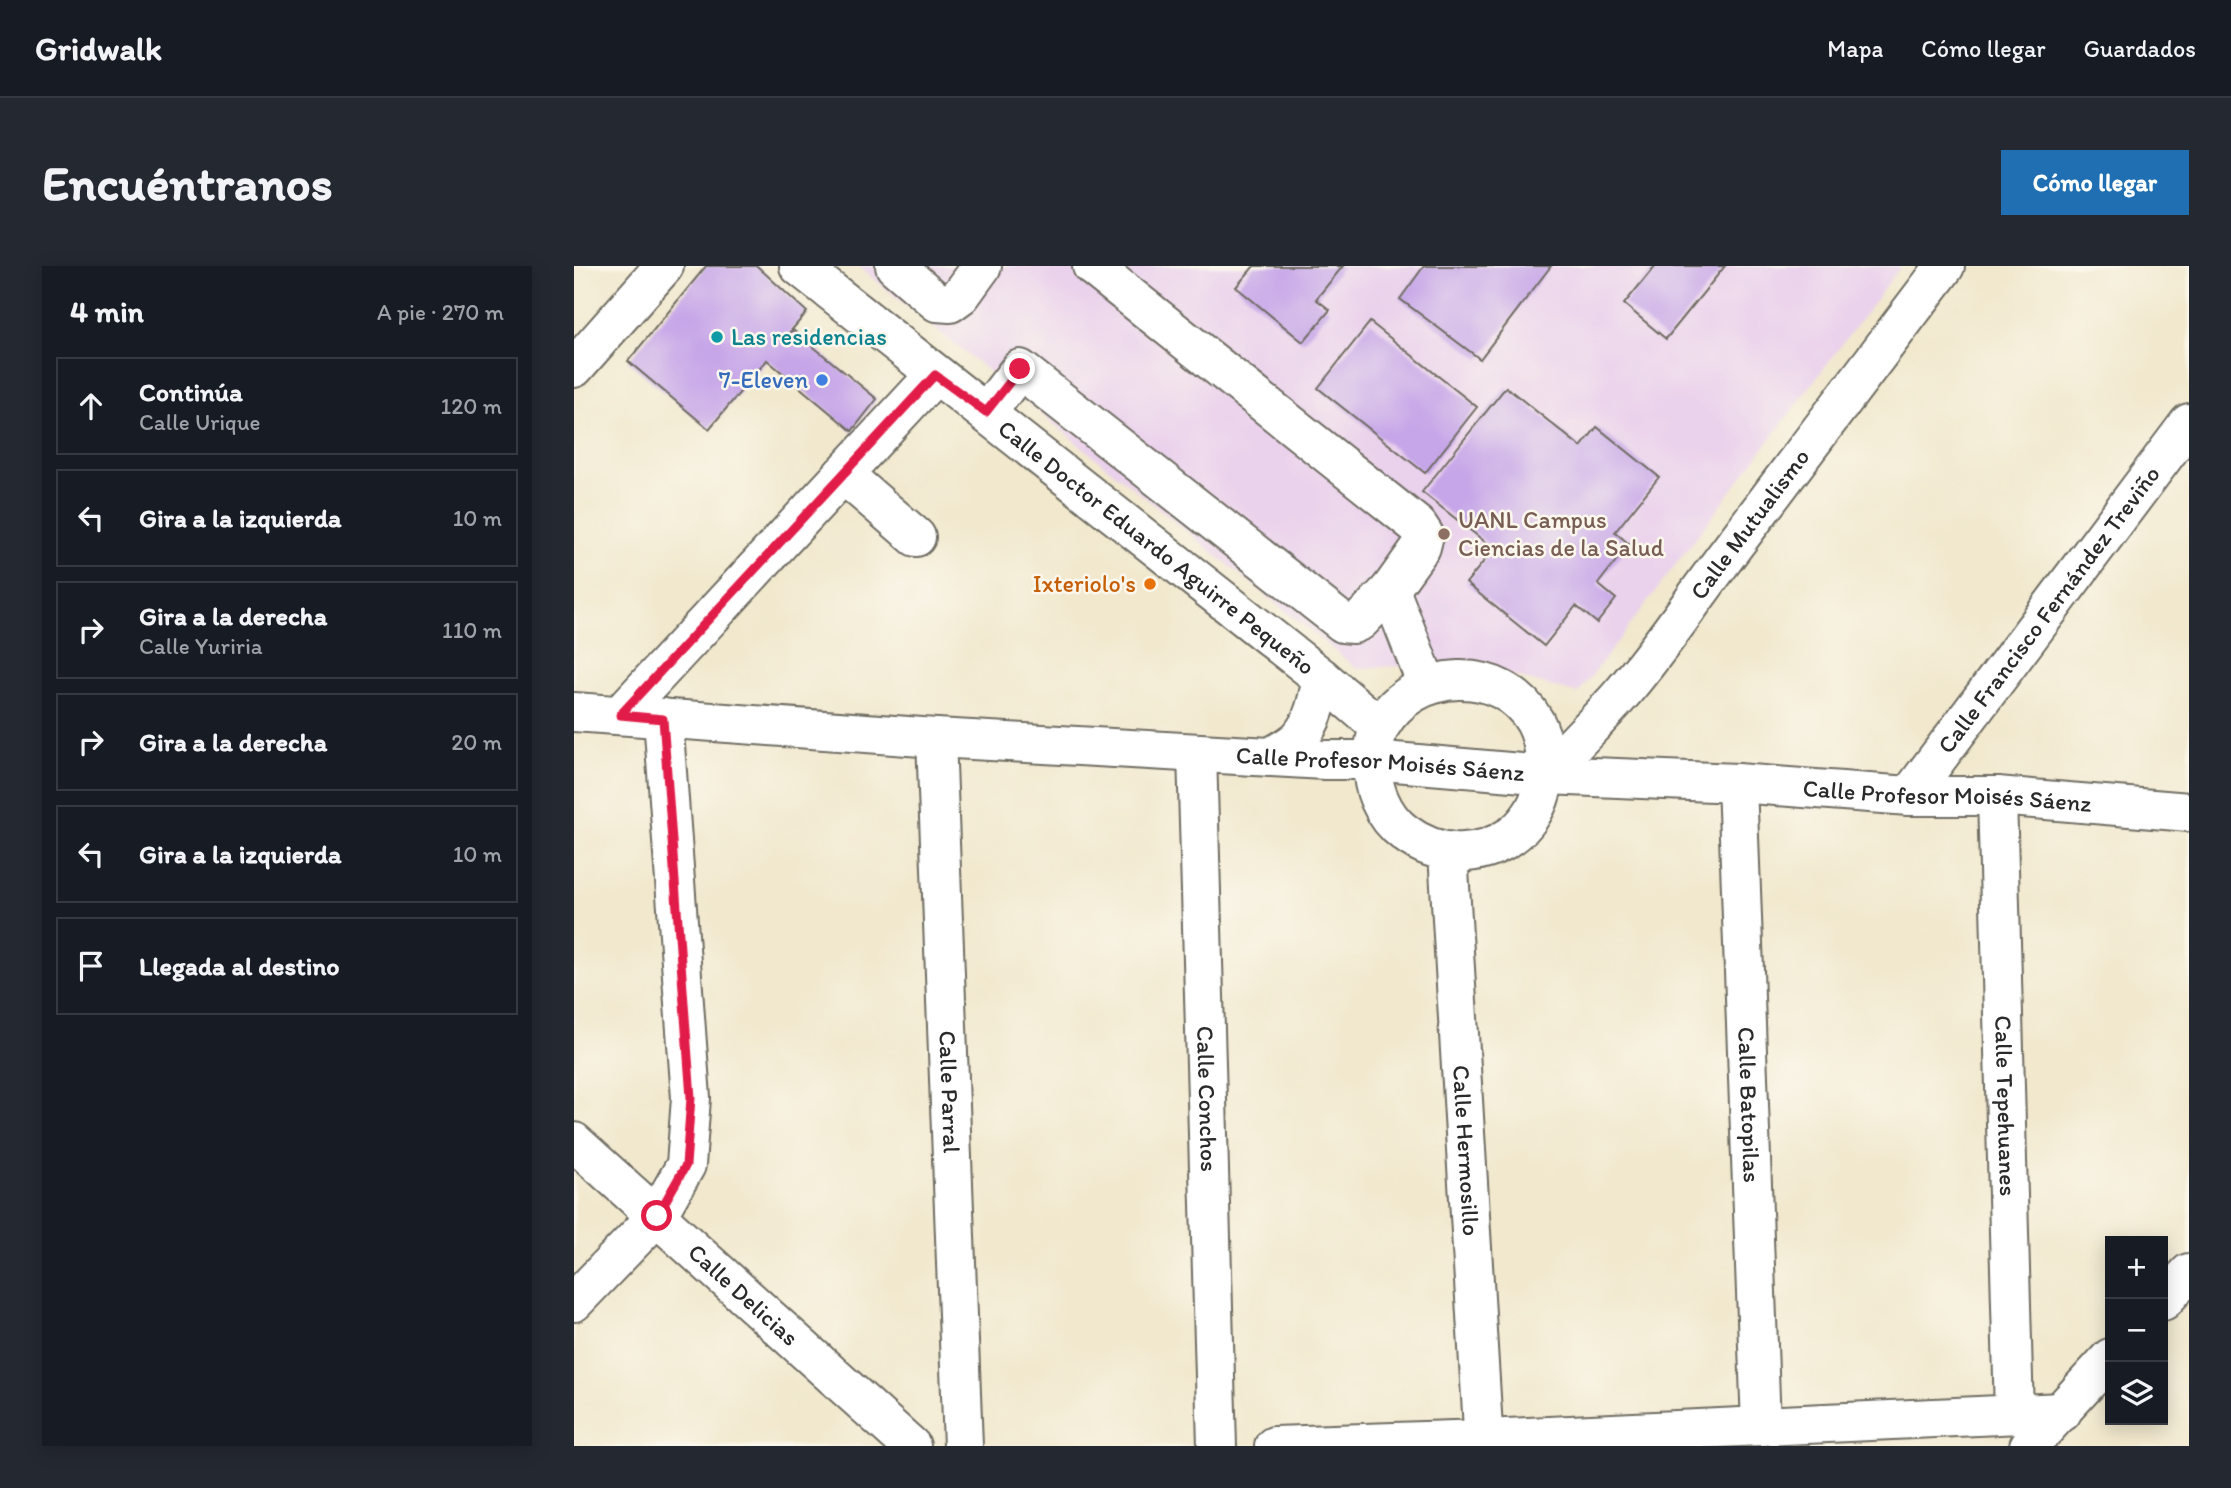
<!DOCTYPE html>
<html lang="es">
<head>
<meta charset="utf-8">
<style>
	body { margin:0; font-family:Itim,sans-serif; background:#242831; color:#f1f3f6 }
	.controls { position:absolute; right:21px; bottom:21px; display:grid; overflow:hidden; border-radius:0px; box-shadow:0 4px 18px #0003 }
	.controls button { width:63px; height:63px; display:grid; place-items:center; padding:0; border:0; border-bottom:2px solid #363941; background:#171b24; color:#f1f3f6; font:35px sans-serif }
	.stop { position:absolute; width:21px; height:21px; margin:-16px; border:5px solid #e11d48; border-radius:50%; background:#fff }
	.stop.end { background:#e11d48; border-color:#fff; box-shadow:0 2px 7px #0008 }
	.list { margin:0; padding:0; list-style:none }
	h2 { display:flex; justify-content:space-between; align-items:center; height:91px; margin:0; padding:0 28px; font-size:30px }
	h2 small { font-size:23px; font-weight:400; color:#9ea1a6 }
	.list li { display:grid; grid-template-columns:46px 1fr auto; gap:21px; align-items:center; box-sizing:border-box; height:98px; margin:0 14px 14px; padding:0 14px; border:2px solid #363941; border-radius:0px }
	.list b { display:block; font-size:26px; white-space:nowrap }
	.list p { margin:0; font-size:23px; white-space:nowrap; color:#9ea1a6 }
	.list em { font-size:23px; font-style:normal; color:#9ea1a6 }
	.icon { flex:none; width:38px; height:38px; fill:none; stroke:currentColor; stroke-width:2; stroke-linecap:round; stroke-linejoin:round }
	.map { position:relative; flex:none; width:1615px; height:1180px; overflow:hidden; border-radius:0px }
	header { display:flex; align-items:center; gap:42px; box-sizing:border-box; height:98px; padding:0 35px; background:#171b24; border-bottom:2px solid #363941 }
	header strong { font-size:33px }
	nav { display:flex; gap:38px; margin-inline-start:auto; font-size:24px }
	.intro { display:flex; align-items:center; justify-content:space-between; box-sizing:border-box; height:168px; padding:0 42px }
	h1 { margin:0; font-size:49px }
	.button { padding:18px 32px; border-radius:0px; background:#1f6fb2; color:#fff; font-size:24px; font-weight:700 }
	main { display:flex; gap:42px; padding:0 42px }
	aside { flex:1; background:#171b24; border-radius:0px; box-shadow:0 4px 18px #0003 }
	.map>svg:first-child { display:block }
	.built { fill:#ead1ec }
	.building { fill:#c6a5e8 }
	.lines { fill:none; stroke-linecap:round; stroke-linejoin:round }
	.minor-casing { stroke:#706d64; stroke-width:42 }
	.minor { stroke:#fff; stroke-width:38 }
	.route { stroke:#e11d48; stroke-width:9 }
	.culture-dot { fill:#0f9aa8; stroke:#fbf7ec; stroke-width:2.5 }
	.shop-dot { fill:#3f7fe0; stroke:#fbf7ec; stroke-width:2.5 }
	.education-dot { fill:#8d6e63; stroke:#fbf7ec; stroke-width:2.5 }
	.food-dot { fill:#e8710a; stroke:#fbf7ec; stroke-width:2.5 }
	.labels { text-anchor:middle; stroke-width:5; stroke-linejoin:round; paint-order:stroke }
	.culture-label { font-size:24px; fill:#0d838f; stroke:#fbf7ec; text-anchor:start }
	.shop-label { font-size:24px; fill:#366cbe; stroke:#fbf7ec; text-anchor:end }
	.education-label { font-size:24px; fill:#785e54; stroke:#fbf7ec; text-anchor:start }
	.street-label { font-size:24px; fill:#2b2b2b; stroke:#fbf7ec }
	.food-label { font-size:24px; fill:#c56008; stroke:#fbf7ec; text-anchor:end }
</style>
</head>
<body>
<header>
<strong>Gridwalk</strong>
<nav><a>Mapa</a><a>Cómo llegar</a><a>Guardados</a></nav>
</header>
<div class="intro"><h1>Encuéntranos</h1><a class="button">Cómo llegar</a></div>
<main>
<aside>
<h2>4 min<small>A pie · 270 m</small></h2>
<ul class="list">
<li><svg class="icon" aria-label="ahead" viewBox="0 0 24 24"><path d="M12 20V5M6 11l6-6 6 6"/></svg><div><b>Continúa</b><p>Calle Urique</p></div><em>120 m</em></li>
<li><svg class="icon" aria-label="left" viewBox="0 0 24 24"><path d="M17 20v-9H6M10 6l-5 5 5 5"/></svg><div><b>Gira a la izquierda</b></div><em>10 m</em></li>
<li><svg class="icon" aria-label="right" viewBox="0 0 24 24"><path d="M7 20v-9h11M14 6l5 5-5 5"/></svg><div><b>Gira a la derecha</b><p>Calle Yuriria</p></div><em>110 m</em></li>
<li><svg class="icon" aria-label="right" viewBox="0 0 24 24"><path d="M7 20v-9h11M14 6l5 5-5 5"/></svg><div><b>Gira a la derecha</b></div><em>20 m</em></li>
<li><svg class="icon" aria-label="left" viewBox="0 0 24 24"><path d="M17 20v-9H6M10 6l-5 5 5 5"/></svg><div><b>Gira a la izquierda</b></div><em>10 m</em></li>
<li><svg class="icon" aria-label="arrive" viewBox="0 0 24 24"><path d="M6 21V4h12l-3 4 3 4H6"/></svg><div><b>Llegada al destino</b></div></li>
</ul>
</aside>
<div class="map">
<svg width="1615" height="1180" viewBox="0 0 1615 1180">
	<rect width="100%" height="100%" fill="#fbf7ec"/>
	<filter id="ink" filterUnits="userSpaceOnUse"><feTurbulence type="fractalNoise" baseFrequency=".0143" numOctaves="2"/><feDisplacementMap in="SourceGraphic" scale="14" xChannelSelector="R" yChannelSelector="G"/><feConvolveMatrix kernelMatrix="1 2 1 2 8 2 1 2 1" color-interpolation-filters="sRGB"/></filter>
	<filter id="wash" filterUnits="userSpaceOnUse"><feTurbulence type="fractalNoise" baseFrequency=".00686" numOctaves="4" result="noise"/><feDisplacementMap in="SourceGraphic" scale="28" xChannelSelector="R" yChannelSelector="G"/><feGaussianBlur stdDeviation="1.57" result="paint"/><feColorMatrix in="noise" values="0 0 0 0 0 0 0 0 0 0 0 0 0 0 0 0 0 1.4 0 .05"/><feComposite in="paint" operator="in"/></filter>
	<g filter="url(#wash)">
		<rect width="100%" height="100%" fill="#f1e8cd"/>
		<!-- built -->
		<path class="built" d="M284,0H1327L1004,428L894,397L782,402Z"/>
		<g id="blocks">
			<!-- building -->
			<g class="building">
				<path d="M132,0H183L233,46L210,73L219,64L303,133L278,165L193,94L135,163L54,95Z"/>
				<path d="M680,0H769L742,33L756,44L729,76L662,21Z"/>
				<path d="M850,0H977L906,93L826,33Z"/>
				<path d="M1081,0H1151L1092,73L1050,38Z"/>
				<path d="M796,56L903,141L851,207L744,122Z"/>
				<path d="M932,121L1007,181L1023,161L1085,211L1041,266L1055,278L1024,318L1042,333L1023,357L1002,340L970,380L892,317L920,283L848,226Z"/>
			</g>
		</g>
	</g>
	<g filter="url(#ink)">
		<use href="#blocks" fill-opacity="0" stroke="#706d64" stroke-width="2"/>
		<g class="lines">
			<defs>
				<g id="minor">
					<path id="s1" d="M225,0L748,412L805,460"/>
					<path d="M321,0L363,36L376,37L387,29L408,0"/>
					<path d="M0,102L90,0"/>
					<path d="M413,146L446,103L769,357L779,358L786,355L816,324L847,281L850,269L844,260L518,0"/>
					<path d="M269,208L342,271"/>
					<path d="M816,324L853,419"/>
					<path id="s2" d="M0,446L362,472L751,494H798L972,509L1163,517L1335,530H1423L1615,546"/>
					<path d="M46,449L361,109"/>
					<path id="s3" d="M362,472L389,1180"/>
					<path id="s4" d="M623,487L643,1180"/>
					<path d="M697,491C706,485 719,479 726,471C740,455 744,432 748,412"/>
					<path id="s5" d="M972,509C971,490 970,473 961,456C928,397 840,402 807,459C802,467 799,484 799,494C796,520 809,551 831,567C863,591 903,593 937,570C951,560 963,543 967,527C970,519 970,511 976,505C999,478 1026,453 1049,426C1087,382 1119,333 1154,287C1226,191 1298,96 1371,0"/>
					<path id="s6" d="M1163,517L1187,1160"/>
					<path id="s7" d="M1335,530L1615,157"/>
					<path id="s8" d="M1423,530L1440,1148"/>
					<path id="s9" d="M874,587L910,1180"/>
					<path id="s10" d="M0,876L337,1180"/>
					<path d="M1589,1035L1615,1007"/>
					<path d="M0,1036L83,950L112,899L117,832L89,452"/>
					<path d="M700,1180L910,1173L1488,1146"/>
					<path d="M1455,1180L1536,1092"/>
				</g>
			</defs>
			<!-- minor casing -->
			<use href="#minor" class="minor-casing"/>
			<!-- minor -->
			<use href="#minor" class="minor"/>
		</g>
	</g>
	<g class="lines" filter="url(#ink)">
		<!-- route -->
		<path class="route" d="M83,950L112,899L117,832L89,453L46,449L361,109L412,146L446,103"/>
	</g>
	<!-- markers -->
	<circle class="culture-dot" cx="143" cy="71" r="7"/>
	<circle class="shop-dot" cx="248" cy="114" r="7"/>
	<circle class="education-dot" cx="870" cy="268" r="7"/>
	<circle class="food-dot" cx="576" cy="318" r="7"/>
	<g class="labels">
		<!-- culture labels -->
		<g class="culture-label">
			<text x="157" y="79">Las residencias</text>
		</g>
		<!-- shop labels -->
		<g class="shop-label">
			<text x="234" y="122">7-Eleven</text>
		</g>
		<!-- education labels -->
		<g class="education-label">
			<text x="884" y="262">UANL Campus<tspan x="884" dy="28">Ciencias de la Salud</tspan></text>
		</g>
		<!-- street labels -->
		<g class="street-label">
			<text dy="8" stroke="none"><textPath href="#s5" startOffset="868">Calle Mutualismo</textPath></text>
			<text dy="8" stroke="none"><textPath href="#s1" startOffset="455">Calle Doctor Eduardo Aguirre Pequeño</textPath></text>
			<text dy="8" stroke="none"><textPath href="#s7" startOffset="233">Calle Francisco Fernández Treviño</textPath></text>
			<text dy="8" stroke="none"><textPath href="#s2" startOffset="808">Calle Profesor Moisés Sáenz</textPath></text>
			<text dy="8" stroke="none"><textPath href="#s2" startOffset="1376">Calle Profesor Moisés Sáenz</textPath></text>
			<text dy="8" stroke="none"><textPath href="#s3" startOffset="354">Calle Parral</textPath></text>
			<text dy="8" stroke="none"><textPath href="#s4" startOffset="346">Calle Conchos</textPath></text>
			<text dy="8" stroke="none"><textPath href="#s6" startOffset="322">Calle Batopilas</textPath></text>
			<text dy="8" stroke="none"><textPath href="#s8" startOffset="310">Calle Tepehuanes</textPath></text>
			<text dy="8" stroke="none"><textPath href="#s9" startOffset="298">Calle Hermosillo</textPath></text>
			<text dy="8" stroke="none"><textPath href="#s10" startOffset="228">Calle Delicias</textPath></text>
		</g>
		<!-- food labels -->
		<g class="food-label">
			<text x="562" y="326">Ixteriolo's</text>
		</g>
	</g>
</svg>
<div class="controls">
<button>+</button>
<button>−</button>
<button><svg class="icon" aria-label="layers" viewBox="0 0 24 24"><path d="M12 4l9 5-9 5-9-5zM3 14l9 5 9-5"/></svg></button>
</div>
<div class="stop" style="left:83px;top:950px"></div>
<div class="stop end" style="left:446px;top:103px"></div>
</div>
</main>
</body>
</html>
